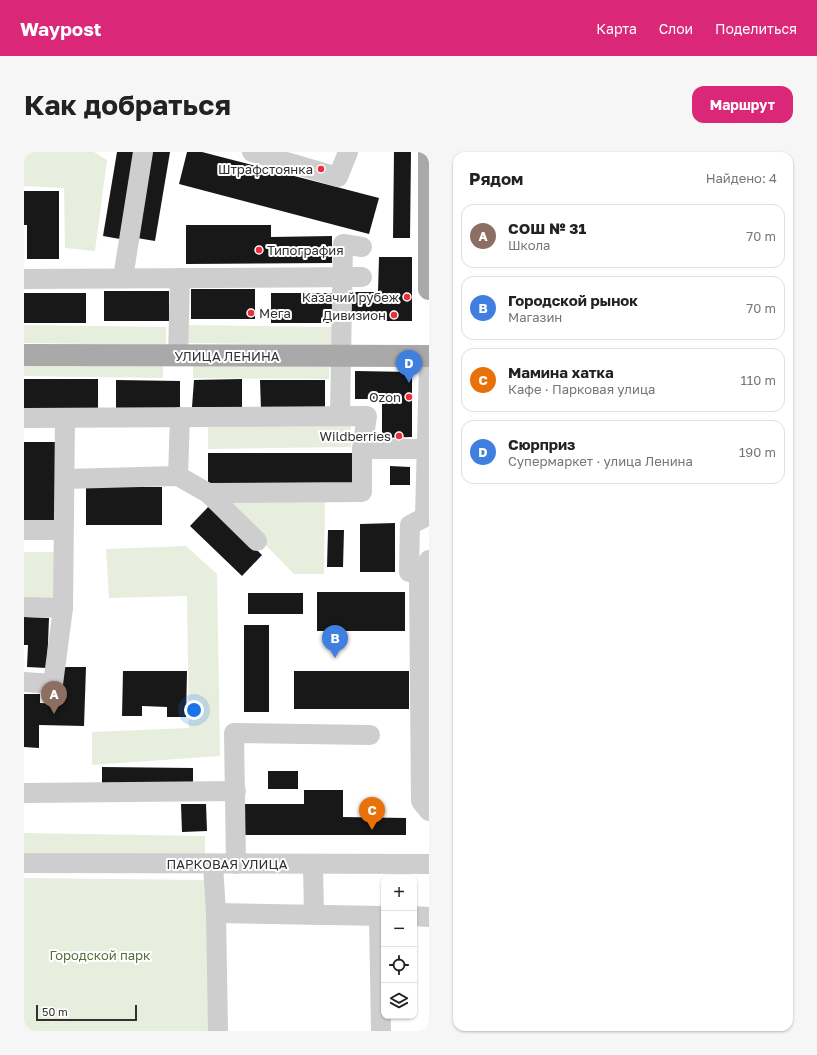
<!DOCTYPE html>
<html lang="ru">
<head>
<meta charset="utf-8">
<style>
	body { margin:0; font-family:"Golos Text",sans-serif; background:#f6f6f6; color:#222 }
	.controls { position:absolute; right:12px; bottom:12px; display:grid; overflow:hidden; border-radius:8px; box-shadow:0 1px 3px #0004 }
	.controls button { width:36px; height:36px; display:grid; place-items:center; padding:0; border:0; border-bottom:1px solid #e0e0e0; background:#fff; color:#222; font:20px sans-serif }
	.scale { position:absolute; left:12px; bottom:10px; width:101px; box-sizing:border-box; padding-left:4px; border:2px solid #313131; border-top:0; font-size:11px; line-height:14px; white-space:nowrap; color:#313131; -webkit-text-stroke:3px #fff; paint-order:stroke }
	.you { position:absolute; left:170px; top:558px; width:14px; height:14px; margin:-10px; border:3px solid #fff; border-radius:50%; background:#1a73e8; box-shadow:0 0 0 6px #1a73e833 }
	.badge { display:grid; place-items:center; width:26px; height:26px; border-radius:50%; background:#db2777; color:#fff; font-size:13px; font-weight:700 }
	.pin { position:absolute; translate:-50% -33px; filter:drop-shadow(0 1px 2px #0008) }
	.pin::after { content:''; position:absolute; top:21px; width:14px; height:12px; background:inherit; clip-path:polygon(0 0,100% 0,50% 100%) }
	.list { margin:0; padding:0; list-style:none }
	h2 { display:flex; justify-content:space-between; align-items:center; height:52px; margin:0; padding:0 16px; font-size:17px }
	h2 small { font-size:13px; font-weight:400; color:#767676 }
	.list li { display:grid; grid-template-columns:26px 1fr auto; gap:12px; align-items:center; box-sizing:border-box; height:64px; margin:0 8px 8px; padding:0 8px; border:1px solid #e0e0e0; border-radius:12px }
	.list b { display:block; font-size:15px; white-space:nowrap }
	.list p { margin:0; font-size:13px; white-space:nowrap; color:#767676 }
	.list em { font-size:13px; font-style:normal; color:#767676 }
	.icon { flex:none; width:22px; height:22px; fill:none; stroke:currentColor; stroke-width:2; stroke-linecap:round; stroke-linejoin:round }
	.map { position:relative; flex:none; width:405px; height:879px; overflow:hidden; border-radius:12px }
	header { display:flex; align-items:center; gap:24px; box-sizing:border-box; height:56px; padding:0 20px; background:#db2777; color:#fff }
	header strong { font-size:19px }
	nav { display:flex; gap:22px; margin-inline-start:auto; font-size:14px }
	.intro { display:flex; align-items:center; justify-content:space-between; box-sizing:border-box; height:96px; padding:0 24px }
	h1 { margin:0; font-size:28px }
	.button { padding:10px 18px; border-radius:12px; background:#db2777; color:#fff; font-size:14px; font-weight:700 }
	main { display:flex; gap:24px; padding:0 24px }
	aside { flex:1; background:#fff; border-radius:12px; box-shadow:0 1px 3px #0004 }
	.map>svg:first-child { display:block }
	.green { fill:#e7eede }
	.building { fill:#181818 }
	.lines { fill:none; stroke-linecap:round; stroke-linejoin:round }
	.minor { stroke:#cecece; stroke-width:20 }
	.major { stroke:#a9a9a9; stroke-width:22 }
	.poi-dot { fill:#ef2c3c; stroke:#fff; stroke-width:1.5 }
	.labels { text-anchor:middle; stroke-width:4; stroke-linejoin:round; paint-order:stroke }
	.poi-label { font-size:13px; fill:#313131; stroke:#fff; text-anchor:end }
	.street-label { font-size:13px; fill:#313131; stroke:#fff }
	.park-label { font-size:13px; fill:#546f3b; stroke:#fff }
</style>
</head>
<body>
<header>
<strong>Waypost</strong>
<nav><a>Карта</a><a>Слои</a><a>Поделиться</a></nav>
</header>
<div class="intro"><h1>Как добраться</h1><a class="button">Маршрут</a></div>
<main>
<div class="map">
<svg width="405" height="879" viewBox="0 0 405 879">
	<rect width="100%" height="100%" fill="#fff"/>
	<!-- green -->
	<g class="green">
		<path d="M0,0H70L83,8L71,99L41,96L40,36L0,34Z"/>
		<path d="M0,173L142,175V193L0,191Z"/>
		<path d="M160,173L308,175V193L160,191Z"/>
		<path d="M0,206L139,208V226L0,224Z"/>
		<path d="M306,209L305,227L169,226V210Z"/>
		<path d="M327,270V295L184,297V272Z"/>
		<path d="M301,346L300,422H270L197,347Z"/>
		<path d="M162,394L193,422L196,604L68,613V580L165,576L163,444L85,446L82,397Z"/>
		<path d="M0,400H34L33,447L0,446Z"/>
		<path d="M0,681L181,684V706L0,703Z"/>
		<path d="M0,726L183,728L185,879H0Z"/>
	</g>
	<!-- building -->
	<g class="building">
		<path d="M93,0H112L96,87L79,84Z"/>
		<path d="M128,0H146L131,89L113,86Z"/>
		<path d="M163,0H178L355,46L345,82L155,32Z"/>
		<path d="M370,0H387L386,86H369Z"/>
		<path d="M0,39H35V107H3V73H0Z"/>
		<path d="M162,73H247V85L308,84V111L162,112Z"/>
		<path d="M355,105H388V169H324V140H354Z"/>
		<rect x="167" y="137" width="64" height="30"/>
		<rect x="80" y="139" width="65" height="30"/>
		<rect x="0" y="141" width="62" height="30"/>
		<rect x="247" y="141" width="64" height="30"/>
		<path d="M331,219L388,220V285L358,286V247H331Z"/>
		<rect x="0" y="227" width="74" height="31"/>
		<path d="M218,227V257L168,255L170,228Z"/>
		<path d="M92,228L156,229V258H92Z"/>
		<path d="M236,228H301V258H237Z"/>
		<rect x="0" y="290" width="32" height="81"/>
		<rect x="184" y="301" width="151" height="30"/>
		<path d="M366,314L386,315V333H366Z"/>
		<rect x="62" y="335" width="76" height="38"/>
		<path d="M186,353L238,403L218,424L166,374Z"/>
		<path d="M371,371V420H336V372Z"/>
		<path d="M304,378H320L319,415H303Z"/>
		<rect x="293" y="440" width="88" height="39"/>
		<rect x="224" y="441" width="55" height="21"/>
		<path d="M0,465L25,466L23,516L3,515L4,493H0Z"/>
		<rect x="220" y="473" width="25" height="87"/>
		<path d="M38,515H62L60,574L15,573V596L0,595V542H16V551L37,552Z"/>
		<path d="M99,519H163L162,565H143V555L118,554V564H98Z"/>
		<rect x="270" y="519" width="115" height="38"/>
		<path d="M78,615L169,616V631H78Z"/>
		<rect x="244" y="619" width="30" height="18"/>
		<path d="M280,638H319V665L382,666V683H220V652H280Z"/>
		<path d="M157,652H182L183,679L158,680Z"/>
	</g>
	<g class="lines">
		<!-- minor -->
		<g class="minor">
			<path d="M228,0L314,25L324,0"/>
			<path d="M99,126L119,0"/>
			<path d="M1,127L338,125"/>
			<path d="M154,204L156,126"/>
			<path d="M316,264L319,92L338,95"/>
			<path d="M156,265L154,324L184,341L338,340V297"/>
			<path d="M0,266L343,264L338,297H405"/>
			<path d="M41,327L154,324"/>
			<path d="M184,341L233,389"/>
			<path d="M0,378H39"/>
			<path d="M405,408L395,429L397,649L405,659"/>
			<path d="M385,420L386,373L401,365L405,213"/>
			<path d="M0,455L39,456"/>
			<path d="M0,530L29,532L39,456L41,266"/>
			<path d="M0,641L212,639"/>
			<path d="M0,711L405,712"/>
			<path d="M189,712L192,761L194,879"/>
			<path d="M212,712L210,581L346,583"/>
			<path d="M289,712L290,763"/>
			<path d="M192,761L360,764"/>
			<path d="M355,764L357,879"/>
			<path d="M390,764L405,765"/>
		</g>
		<!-- major -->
		<g class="major">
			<path d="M405,0V137"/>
			<path d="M0,203L405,204"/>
		</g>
	</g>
	<!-- markers -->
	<g class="poi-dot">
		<circle cx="297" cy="17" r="4"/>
		<circle cx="235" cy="98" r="4"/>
		<circle cx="383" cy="145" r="4"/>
		<circle cx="227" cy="161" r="4"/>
		<circle cx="370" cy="163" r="4"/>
		<circle cx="385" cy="245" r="4"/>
		<circle cx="375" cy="284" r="4"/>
	</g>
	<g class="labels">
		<!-- poi labels -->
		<g class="poi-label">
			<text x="289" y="22">Штрафстоянка</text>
			<text x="243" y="103" text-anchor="start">Типография</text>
			<text x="375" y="150">Казачий рубеж</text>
			<text x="235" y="166" text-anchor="start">Мега</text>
			<text x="362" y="168">Дивизион</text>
			<text x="377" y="250">Ozon</text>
			<text x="367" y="289">Wildberries</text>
		</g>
		<!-- street labels -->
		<g class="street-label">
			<text x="203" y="209">УЛИЦА ЛЕНИНА</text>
			<text x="203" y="717">ПАРКОВАЯ УЛИЦА</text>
		</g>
		<!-- park labels -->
		<g class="park-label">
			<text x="76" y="808">Городской парк</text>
		</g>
	</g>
</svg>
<div class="controls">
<button>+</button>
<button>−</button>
<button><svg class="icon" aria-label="locate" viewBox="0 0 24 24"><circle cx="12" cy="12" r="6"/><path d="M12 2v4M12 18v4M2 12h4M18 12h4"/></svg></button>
<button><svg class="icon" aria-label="layers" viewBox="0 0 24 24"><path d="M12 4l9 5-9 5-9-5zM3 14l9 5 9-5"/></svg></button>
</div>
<div class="scale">50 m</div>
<div class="you"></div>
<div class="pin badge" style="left:30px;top:562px;background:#8d6e63">A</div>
<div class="pin badge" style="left:311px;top:506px;background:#3f7fe0">B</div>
<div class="pin badge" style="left:348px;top:678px;background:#e8710a">C</div>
<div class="pin badge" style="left:385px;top:231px;background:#3f7fe0">D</div>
</div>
<aside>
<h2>Рядом<small>Найдено: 4</small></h2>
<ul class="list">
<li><span class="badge" style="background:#8d6e63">A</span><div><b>СОШ № 31</b><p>Школа</p></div><em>70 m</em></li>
<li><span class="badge" style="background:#3f7fe0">B</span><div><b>Городской рынок</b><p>Магазин</p></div><em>70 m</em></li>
<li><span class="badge" style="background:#e8710a">C</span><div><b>Мамина хатка</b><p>Кафе · Парковая улица</p></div><em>110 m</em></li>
<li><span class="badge" style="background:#3f7fe0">D</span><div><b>Сюрприз</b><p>Супермаркет · улица Ленина</p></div><em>190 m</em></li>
</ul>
</aside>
</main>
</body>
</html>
